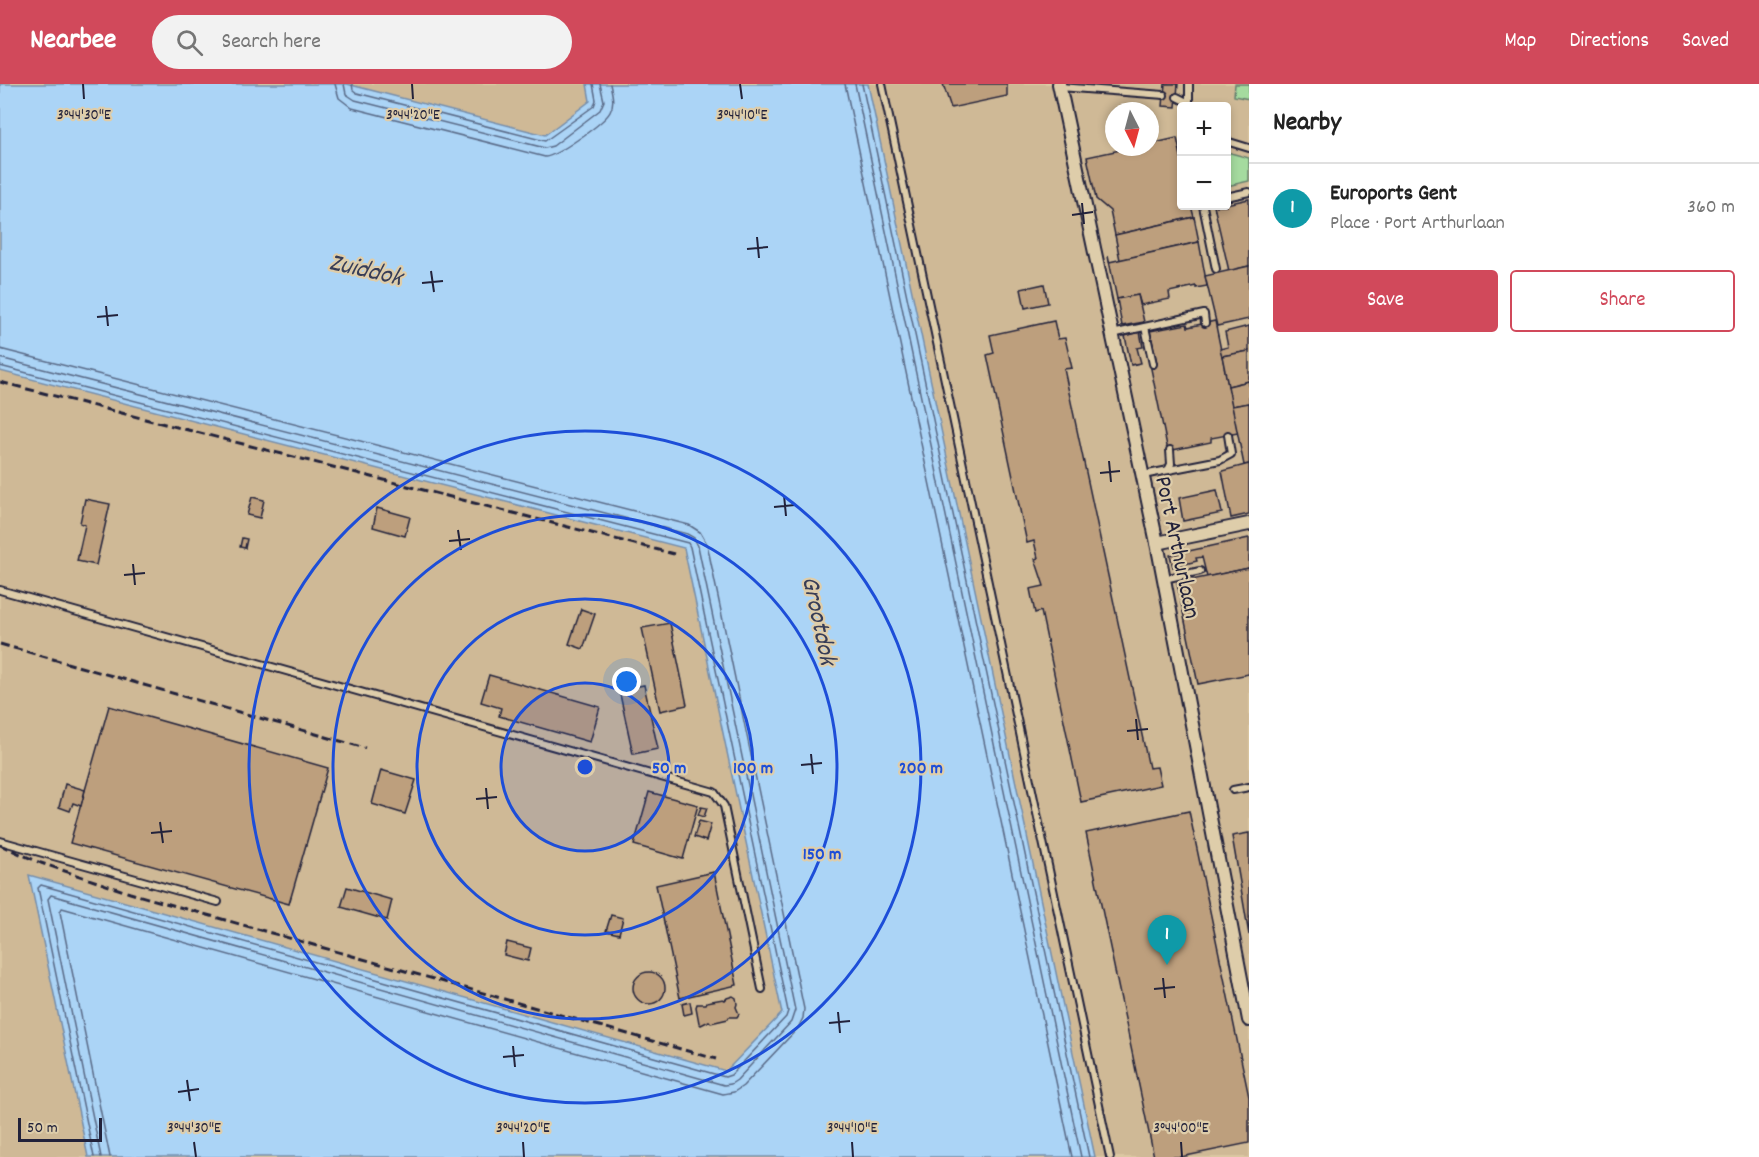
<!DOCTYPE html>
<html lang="en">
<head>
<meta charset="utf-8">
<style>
	body { margin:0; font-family:Dekko,sans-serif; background:#f2f2f2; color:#222 }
	.controls { position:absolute; right:18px; top:18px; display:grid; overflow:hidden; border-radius:6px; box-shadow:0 3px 9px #0003 }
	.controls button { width:54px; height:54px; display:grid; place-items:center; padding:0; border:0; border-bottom:2px solid #e0e0e0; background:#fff; color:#222; font:30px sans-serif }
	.compass { position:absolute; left:1105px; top:18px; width:54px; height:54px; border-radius:50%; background:#fff; box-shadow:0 3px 9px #0003; rotate:174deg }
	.scale { position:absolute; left:18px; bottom:15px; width:84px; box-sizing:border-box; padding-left:6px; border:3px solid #22223b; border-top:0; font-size:16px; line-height:21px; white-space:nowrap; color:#22223b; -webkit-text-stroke:4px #decdaa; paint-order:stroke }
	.you { position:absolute; left:627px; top:598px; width:21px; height:21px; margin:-15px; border:4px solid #fff; border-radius:50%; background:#1a73e8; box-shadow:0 0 0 9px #1a73e833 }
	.badge { display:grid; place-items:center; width:39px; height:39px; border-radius:50%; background:#d1495b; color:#fff; font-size:20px; font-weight:700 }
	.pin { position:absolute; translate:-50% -50px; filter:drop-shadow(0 2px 3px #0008) }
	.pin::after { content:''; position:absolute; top:32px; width:21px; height:18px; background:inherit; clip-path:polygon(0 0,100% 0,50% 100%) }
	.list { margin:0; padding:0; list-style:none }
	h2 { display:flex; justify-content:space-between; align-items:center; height:78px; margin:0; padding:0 24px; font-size:26px }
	h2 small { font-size:20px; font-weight:400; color:#767676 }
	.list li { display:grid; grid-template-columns:39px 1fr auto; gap:18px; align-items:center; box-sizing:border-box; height:90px; padding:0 24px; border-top:2px solid #e0e0e0 }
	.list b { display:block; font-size:22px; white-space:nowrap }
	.list p { margin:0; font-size:20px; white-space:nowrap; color:#767676 }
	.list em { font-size:20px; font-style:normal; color:#767676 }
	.actions { display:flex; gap:12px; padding:18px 24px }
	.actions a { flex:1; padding:14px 0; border:2px solid #d1495b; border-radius:6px; text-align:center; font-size:21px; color:#d1495b }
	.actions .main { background:#d1495b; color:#fff }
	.icon { flex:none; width:33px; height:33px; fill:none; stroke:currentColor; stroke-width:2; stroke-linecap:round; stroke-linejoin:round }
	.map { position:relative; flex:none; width:1249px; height:1073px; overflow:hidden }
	header { display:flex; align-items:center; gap:36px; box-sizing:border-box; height:84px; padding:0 30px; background:#d1495b; color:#fff }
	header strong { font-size:28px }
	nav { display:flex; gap:33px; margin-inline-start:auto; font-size:21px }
	.search { width:420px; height:54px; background:#f2f2f2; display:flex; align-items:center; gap:15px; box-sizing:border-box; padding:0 21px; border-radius:33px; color:#767676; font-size:22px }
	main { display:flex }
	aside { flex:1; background:#fff }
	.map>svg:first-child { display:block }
	.built { fill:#cfb996; fill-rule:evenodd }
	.green { fill:#a5db9f; stroke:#647e6d; stroke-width:1.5 }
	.water { fill:#abd4f6; stroke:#748dab; stroke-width:1.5 }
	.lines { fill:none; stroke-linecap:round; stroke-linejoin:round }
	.shore { stroke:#596986; stroke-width:1.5 }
	.building { fill:#bd9f7d; stroke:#22223b; stroke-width:1.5 }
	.lane-casing { stroke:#22223b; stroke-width:10 }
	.street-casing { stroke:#22223b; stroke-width:16 }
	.lane { stroke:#decdaa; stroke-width:6 }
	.street { stroke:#decdaa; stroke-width:12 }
	.rail { stroke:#22223b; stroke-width:3; stroke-dasharray:9 4.5; stroke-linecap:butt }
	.ticks { fill:none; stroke:#22223b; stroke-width:2 }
	.ring { fill:none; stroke:#1d4ed8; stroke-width:3 }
	.labels { text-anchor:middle; stroke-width:4.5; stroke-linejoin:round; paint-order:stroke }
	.street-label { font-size:24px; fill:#22223b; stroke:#decdaa }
	.water-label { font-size:26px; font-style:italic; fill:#373d57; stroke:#decdaa }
	.ticks-label { font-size:15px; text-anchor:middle; fill:#22223b; stroke:#decdaa; stroke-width:4.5; stroke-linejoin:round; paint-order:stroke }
	.centre { fill:#1d4ed8; stroke:#decdaa; stroke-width:3 }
	.ring-label { font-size:18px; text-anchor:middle; font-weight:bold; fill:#1d4ed8; stroke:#decdaa; stroke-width:4.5; stroke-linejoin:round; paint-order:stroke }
</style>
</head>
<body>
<header>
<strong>Nearbee</strong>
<div class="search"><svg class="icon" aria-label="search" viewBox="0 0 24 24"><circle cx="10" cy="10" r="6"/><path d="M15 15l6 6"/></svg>Search here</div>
<nav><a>Map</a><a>Directions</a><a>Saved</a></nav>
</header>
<main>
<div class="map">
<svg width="1249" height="1073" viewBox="0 0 1249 1073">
	<rect width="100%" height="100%" fill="#dcc8a3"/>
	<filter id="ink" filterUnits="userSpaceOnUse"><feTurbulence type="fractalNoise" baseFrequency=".0167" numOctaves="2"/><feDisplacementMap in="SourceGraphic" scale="12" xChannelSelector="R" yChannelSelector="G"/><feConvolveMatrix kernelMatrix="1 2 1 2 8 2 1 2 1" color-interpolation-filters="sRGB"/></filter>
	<g filter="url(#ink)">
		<!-- built -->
		<g class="built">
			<path d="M347,0H587L590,17L545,51Z"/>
			<path d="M868,0H1249V1073H1095ZM1182,22H1226V122H1182ZM1114,27H1150V63H1114Z"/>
			<path d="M0,287L684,463L782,929L726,987L30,791L88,1073H0Z"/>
		</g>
		<!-- green -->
		<g class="green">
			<path d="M1235,0H1249V15L1234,12Z"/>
			<path d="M1227,68L1249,74V97L1227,102Z"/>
		</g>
		<!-- water -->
		<path class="water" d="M0,0H347L545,51L590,17L587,0H868L1095,1073H88L29,791L726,987L782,929L684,464L0,287Z"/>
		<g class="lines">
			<!-- shore -->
			<g class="shore">
				<path d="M335,0L339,14L352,24L545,73C557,72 604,39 610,28C615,19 612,9 610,0"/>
				<path d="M344,0L346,10L355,16L545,64L553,62L600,26L604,17L600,0"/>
				<path d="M352,0L353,6L357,9L545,57L594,22L596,16L593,0"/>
				<path d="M845,0L1072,1073"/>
				<path d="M855,0L1081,1073"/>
				<path d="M862,0L1089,1073"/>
				<path d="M0,265L689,441L700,448L707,460L804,925L803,934L798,944L743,1002L734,1008L723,1010L62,824L60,828L110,1073"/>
				<path d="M0,274L687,450L694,454L698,462L795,926L791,938L737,996L731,1000L724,1001L51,811L48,815L101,1073"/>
				<path d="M0,282L688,459L690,463L788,927L786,933L731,991L725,993L41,801L38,804L94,1073"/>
			</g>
		</g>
		<!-- building -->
		<g class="building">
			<path d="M943,0H1007V12L951,24Z"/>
			<path d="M1165,0H1178L1176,23L1163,22Z"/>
			<path d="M1177,54L1182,77V122H1191L1194,133L1115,151L1110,127L1096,115L1087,73L1134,63H1150V60Z"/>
			<path d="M1249,115V182L1229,187L1214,122H1226V120Z"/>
			<path d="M1194,133L1199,158L1120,176L1115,151Z"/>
			<path d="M1199,158L1207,202L1196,204V202L1169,208L1170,215L1141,221L1138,211L1117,215L1108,172L1109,178Z"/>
			<path d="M1249,182V235L1217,242L1205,192Z"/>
			<path d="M1044,200L1048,219L1025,224L1021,205Z"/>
			<path d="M1138,211L1144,238L1122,242L1117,215Z"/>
			<path d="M1054,237L1058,255L1065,254L1072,284L1064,285L1149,684L1157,683L1161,701L1081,718L1041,527L1035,529L1030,505L1044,502L1035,475L1038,474L1034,457L1027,459L987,271L994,269L990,251Z"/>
			<path d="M1215,237L1238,349L1211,354V358L1168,367L1150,280L1157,279L1150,247L1187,240L1188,243Z"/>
			<path d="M1249,242V267L1222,272L1220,265L1228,263L1225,248Z"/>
			<path d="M1140,248L1143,263L1137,264L1141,279L1131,281L1125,252Z"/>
			<path d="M1249,267V297L1228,302L1222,272Z"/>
			<path d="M1249,297V319L1232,322L1228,302Z"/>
			<path d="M1249,319V380L1244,381L1232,322Z"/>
			<path d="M1249,380V430L1231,434L1222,387Z"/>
			<path d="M1217,406L1222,429L1183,437L1179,414Z"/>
			<path d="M252,413L264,416L260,434L247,431Z"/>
			<path d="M85,415L110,420L96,481L77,477L85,441L80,439Z"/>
			<path d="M377,424L410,433L405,452L373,443Z"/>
			<path d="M242,454L247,455L245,464L240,463Z"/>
			<path d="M1249,454V484L1207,493L1202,473L1196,474L1197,477L1173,483L1170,471Z"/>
			<path d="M1249,484V590L1198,600L1177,499Z"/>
			<path d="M581,525L595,530L583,565L569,560Z"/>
			<path d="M670,539L687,621L660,627L642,544Z"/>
			<path d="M489,591L600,623L590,658L499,632L501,624L481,618Z"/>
			<path d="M644,601L658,665L633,670L619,606Z"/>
			<path d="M109,622L328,684L289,820L70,759Z"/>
			<path d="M381,686L416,696L405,730L372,720Z"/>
			<path d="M65,700L85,706L81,722L73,719L70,727L59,723Z"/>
			<path d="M649,708L698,721L683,775L634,761Z"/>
			<path d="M701,723L707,724L704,733L698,731Z"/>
			<path d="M1189,727L1249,1013V1059L1181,1073H1154L1086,749Z"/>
			<path d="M699,737L711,740L706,757L694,753Z"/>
			<path d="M1249,749V851L1232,752Z"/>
			<path d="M714,788L737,901L680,914L656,801Z"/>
			<path d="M347,803L392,816L387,836L341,823Z"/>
			<path d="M611,831L623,834L619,850L606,847Z"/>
			<path d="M507,858L531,864L528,877L504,871Z"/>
			<circle cx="649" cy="904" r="16"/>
			<path d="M733,912L736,914L737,920L736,923L739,930L737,933H729L728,935L711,939L709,937L701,941L699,939L696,923L697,920H706L707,918L723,915L725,916L727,914Z"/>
			<path d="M690,918L692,929L684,931L682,920Z"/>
		</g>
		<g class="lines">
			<defs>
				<g id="lane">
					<path d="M882,0L1110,1073"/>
					<path d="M1189,0V19"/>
					<path d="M1060,3L1164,11"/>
					<path d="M1177,13L1189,19L1191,22"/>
					<path d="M1226,57L1249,64"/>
					<path d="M1226,113L1249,108"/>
					<path d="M1203,122L1216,185"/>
					<path d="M1145,243L1153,280"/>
					<path d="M1112,250L1204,230L1205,239"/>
					<path d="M1168,386L1171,380L1170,366"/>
					<path d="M1143,391L1220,376L1231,370L1228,351"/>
					<path d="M1164,495L1200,487"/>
					<path d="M0,506L714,708L724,722L762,905"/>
					<path d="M1233,706L1249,703"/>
					<path d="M0,757L218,818"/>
				</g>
				<g id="street">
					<path d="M1059,0L1157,459L1249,936"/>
					<path d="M1157,459L1249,440"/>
				</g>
			</defs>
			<!-- lane casing -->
			<use href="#lane" class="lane-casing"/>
			<!-- street casing -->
			<use href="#street" class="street-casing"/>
			<!-- lane -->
			<use href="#lane" class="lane"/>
			<!-- street -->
			<use href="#street" class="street"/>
			<!-- rail -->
			<g class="rail">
				<path d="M0,298L674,470"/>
				<path d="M0,560L365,664"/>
				<path d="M0,761L41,779L130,809L716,975"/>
			</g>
		</g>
	</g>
	<!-- ticks -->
	<path class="ticks" d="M83,0L84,15M412,0L413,15M740,0L742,15M1082,119L1084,140M1072,131L1093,128M757,153L759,174M747,165L768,163M431,187L434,208M422,199L443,197M106,222L108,242M97,233L118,231M1109,377L1111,398M1100,389L1120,387M784,411L786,432M774,423L795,421M458,446L461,466M449,457L470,455M133,480L135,501M124,491L145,489M1136,635L1138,656M1127,647L1148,645M811,670L813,690M801,681L822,679M486,704L488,725M476,715L497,713M160,738L163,759M151,749L172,747M1163,894L1165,914M1154,905L1175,903M838,928L840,949M829,939L850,937M513,962L515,983M503,973L524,971M187,996L190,1017M178,1008L199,1005M194,1058L196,1073M523,1058L524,1073M852,1058L853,1073M1181,1058L1182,1073"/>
	<!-- distance rings -->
	<circle cx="585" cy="683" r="84" fill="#1d4ed8" fill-opacity=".12"/>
	<g class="ring">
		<circle cx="585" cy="683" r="84"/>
		<circle cx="585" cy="683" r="168"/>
		<circle cx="585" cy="683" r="252"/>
		<circle cx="585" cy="683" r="336"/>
	</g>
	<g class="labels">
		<!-- street labels -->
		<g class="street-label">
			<text transform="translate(1179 463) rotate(78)" y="8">Port Arthurlaan</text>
		</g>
		<!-- water labels -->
		<g class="water-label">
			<text transform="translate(366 184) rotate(13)" y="9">Zuiddok</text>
			<text transform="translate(821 536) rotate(78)" y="9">Grootdok</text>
		</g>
	</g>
	<g class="ticks-label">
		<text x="84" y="35">3°44'30"E</text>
		<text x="413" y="35">3°44'20"E</text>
		<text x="742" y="35">3°44'10"E</text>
		<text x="194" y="1048">3°44'30"E</text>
		<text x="523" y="1048">3°44'20"E</text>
		<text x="852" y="1048">3°44'10"E</text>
		<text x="1181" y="1048">3°44'00"E</text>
	</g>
	<circle cx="585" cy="683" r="9" class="centre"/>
	<g class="ring-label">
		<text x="669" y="689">50 m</text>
		<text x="753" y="689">100 m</text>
		<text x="921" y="689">200 m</text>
		<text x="822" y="775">150 m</text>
	</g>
</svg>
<div class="controls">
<button>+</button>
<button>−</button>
</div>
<svg class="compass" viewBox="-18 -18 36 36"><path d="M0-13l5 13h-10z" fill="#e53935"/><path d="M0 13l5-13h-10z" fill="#767676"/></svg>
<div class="scale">50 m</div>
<div class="you"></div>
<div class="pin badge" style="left:1167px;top:881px;background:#0f9aa8">1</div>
</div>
<aside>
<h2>Nearby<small></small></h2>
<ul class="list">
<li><span class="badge" style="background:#0f9aa8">1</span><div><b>Euroports Gent</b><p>Place · Port Arthurlaan</p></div><em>360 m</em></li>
</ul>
<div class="actions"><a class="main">Save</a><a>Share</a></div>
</aside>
</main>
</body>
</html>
